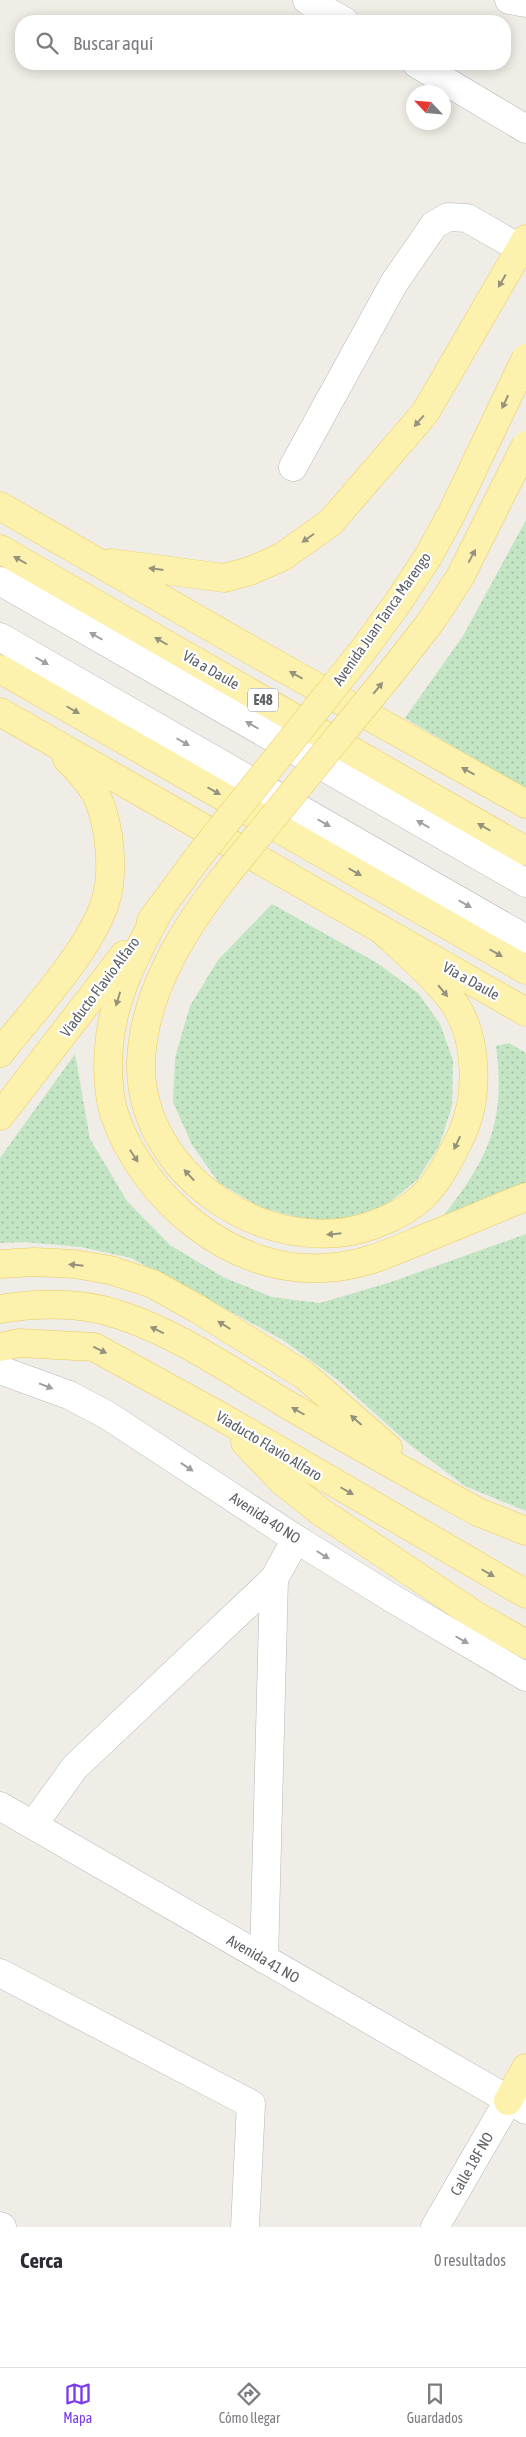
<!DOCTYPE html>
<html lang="es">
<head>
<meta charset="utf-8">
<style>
	body { margin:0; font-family:"Asap Condensed",sans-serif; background:#f7f7f7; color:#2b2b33 }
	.compass { position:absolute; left:406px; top:85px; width:45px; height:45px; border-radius:50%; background:#fff; box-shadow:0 2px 12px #0003; rotate:296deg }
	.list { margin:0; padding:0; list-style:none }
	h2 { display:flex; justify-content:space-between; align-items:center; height:65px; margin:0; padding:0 20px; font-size:21px }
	h2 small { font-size:16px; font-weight:400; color:#7c7c81 }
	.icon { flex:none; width:28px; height:28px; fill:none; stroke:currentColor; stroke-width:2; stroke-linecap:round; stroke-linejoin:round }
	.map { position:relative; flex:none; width:526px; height:2227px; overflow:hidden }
	.search { position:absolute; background:#fff; box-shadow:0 2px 12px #0003; left:15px; right:15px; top:15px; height:55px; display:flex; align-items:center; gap:12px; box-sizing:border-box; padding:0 18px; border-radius:20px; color:#7c7c81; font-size:19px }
	.sheet { height:140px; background:#fff }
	nav { display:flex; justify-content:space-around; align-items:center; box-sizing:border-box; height:70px; border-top:1px solid #e1e1e2; background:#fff; font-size:14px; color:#7c7c81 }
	nav a { display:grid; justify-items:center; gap:2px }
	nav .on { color:#7c3aed }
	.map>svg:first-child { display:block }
	.park { fill:url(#park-dots) }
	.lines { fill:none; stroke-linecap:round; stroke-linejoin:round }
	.minor-casing { stroke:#b6b7bc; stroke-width:29 }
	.major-casing { stroke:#eccb61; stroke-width:29 }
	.minor { stroke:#fff; stroke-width:28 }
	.major { stroke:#fcf2ad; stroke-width:28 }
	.major-bridge-casing { stroke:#eccb61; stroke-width:29; stroke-linecap:butt }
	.major-bridge { stroke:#fcf2ad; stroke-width:28 }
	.oneway { fill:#95937e }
	.oneway2 { fill:#9ea0a3 }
	.labels { text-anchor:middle; stroke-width:4.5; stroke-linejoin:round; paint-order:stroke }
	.shield { fill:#fff; stroke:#8e9093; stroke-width:1 }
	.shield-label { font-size:14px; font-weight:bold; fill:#5d6065 }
	.street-label { font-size:15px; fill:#5d6065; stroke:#fff }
</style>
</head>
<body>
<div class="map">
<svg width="526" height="2227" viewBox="0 0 526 2227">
	<defs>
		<pattern id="park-dots" width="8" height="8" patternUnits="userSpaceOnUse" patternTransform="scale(1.25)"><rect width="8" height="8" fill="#c3e5c4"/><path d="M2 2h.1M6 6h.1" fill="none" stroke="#a2bda3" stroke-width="1.8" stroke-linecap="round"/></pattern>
	</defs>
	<rect width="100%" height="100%" fill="#efede5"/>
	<!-- park -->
	<g class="park">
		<path d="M526,520V789L405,718L463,636Z"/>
		<path d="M272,904L377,963L418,993L440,1024L453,1060L452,1106L439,1146L417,1180L386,1205L348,1218L307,1220L260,1207L219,1183L192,1145L173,1102L175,1058L190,1006L218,960Z"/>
		<path d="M509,1043L526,1053V1186L443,1216C489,1158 506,1121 496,1046Z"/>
		<path d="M75,1054L90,1139L127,1201L170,1245L223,1277L272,1297L320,1303L391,1282L526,1234V1511L465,1486L409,1444L339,1381L283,1340L131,1258L81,1247L25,1242L0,1243V1158Z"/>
	</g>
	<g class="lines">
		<defs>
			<g id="minor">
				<path d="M307,0L344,21"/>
				<path d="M509,0L526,3"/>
				<path d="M417,64L526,129"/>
				<path d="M293,467L394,283L434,225L448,217L467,218L521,249"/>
				<path d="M0,581L526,883"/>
				<path d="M0,637L526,939"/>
				<path d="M0,1370L69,1395L107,1415L296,1539L395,1600L526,1677"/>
				<path d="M0,1806L526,2110"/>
				<path d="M33,1825L75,1767L274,1579"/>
				<path d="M264,1959L274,1579L296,1539"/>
				<path d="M0,1973L251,2104L245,2227"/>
				<path d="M0,2226L2,2227"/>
				<path d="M435,2227L508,2101"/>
			</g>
			<g id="major">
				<path d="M0,506L256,653L526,804"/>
				<path d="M0,549L526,851"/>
				<path d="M111,563L224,578L250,571L282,557L331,522L425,413L526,239"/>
				<path d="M0,669L526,970"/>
				<path d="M0,712L526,1012"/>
				<path d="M226,875C184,928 143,993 141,1063C139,1175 270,1262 373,1225C392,1218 413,1208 427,1192C442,1176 452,1154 462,1134C479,1096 478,1038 454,1003C434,976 408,954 384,932"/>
				<path d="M161,907C139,949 116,989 110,1037C107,1060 107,1093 115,1116C144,1199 232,1274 324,1268C364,1266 392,1252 428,1237C461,1224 493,1210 526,1197"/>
				<path d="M151,921L199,856"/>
				<path d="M0,1053C33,1011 88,953 105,903C112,882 111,857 108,835C102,799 93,784 67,759"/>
				<path d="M0,1116L124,955"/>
				<path d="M0,1264L34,1262L75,1264L110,1270L153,1284L196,1308L304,1375L388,1448"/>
				<path d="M0,1309C38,1303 83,1302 120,1315C178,1334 231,1371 283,1402C347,1440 413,1476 478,1512L526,1531"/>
				<path d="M0,1347L19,1343L94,1347L220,1416L526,1594"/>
				<path d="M245,1442L282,1481L321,1512L475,1615L526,1644"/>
				<path d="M508,2101L526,2068"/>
			</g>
		</defs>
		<!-- minor casing -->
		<use href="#minor" class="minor-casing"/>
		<!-- major casing -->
		<use href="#major" class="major-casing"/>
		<!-- minor -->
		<use href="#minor" class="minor"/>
		<!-- major -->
		<use href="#major" class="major"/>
		<defs>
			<g id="major-bridge">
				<path d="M199,856L364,649L399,601L429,555L452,513L526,358"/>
				<path d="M226,875L393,670L432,620L460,577L526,445"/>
			</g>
		</defs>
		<!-- major-bridge casing -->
		<use href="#major-bridge" class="major-bridge-casing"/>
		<!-- major-bridge -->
		<use href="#major-bridge" class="major-bridge"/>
	</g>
	<!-- one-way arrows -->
	<defs><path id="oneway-solid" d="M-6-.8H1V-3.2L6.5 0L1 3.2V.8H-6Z" transform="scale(1.25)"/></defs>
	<g class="oneway">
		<use href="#oneway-solid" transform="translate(502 281) rotate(120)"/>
		<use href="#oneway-solid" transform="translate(505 402) rotate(115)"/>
		<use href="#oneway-solid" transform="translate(419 421) rotate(131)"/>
		<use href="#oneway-solid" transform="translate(308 538) rotate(145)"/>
		<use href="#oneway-solid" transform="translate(472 556) rotate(-62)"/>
		<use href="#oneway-solid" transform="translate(20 560) rotate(-150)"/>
		<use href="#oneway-solid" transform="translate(156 569) rotate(-173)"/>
		<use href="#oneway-solid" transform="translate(161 641) rotate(-150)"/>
		<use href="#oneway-solid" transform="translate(296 675) rotate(-151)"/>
		<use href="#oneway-solid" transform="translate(378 688) rotate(-51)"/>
		<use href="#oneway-solid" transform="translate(73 710) rotate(30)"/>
		<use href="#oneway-solid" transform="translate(468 771) rotate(-151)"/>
		<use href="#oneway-solid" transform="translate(214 791) rotate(30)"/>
		<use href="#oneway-solid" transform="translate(484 827) rotate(-150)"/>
		<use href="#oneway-solid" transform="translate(355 872) rotate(30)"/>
		<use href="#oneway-solid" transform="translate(496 953) rotate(30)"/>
		<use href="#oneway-solid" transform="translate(443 991) rotate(50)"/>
		<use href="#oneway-solid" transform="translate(118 999) rotate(107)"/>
		<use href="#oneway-solid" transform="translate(457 1143) rotate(115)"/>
		<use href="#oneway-solid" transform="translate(134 1156) rotate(57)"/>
		<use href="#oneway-solid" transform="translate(189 1175) rotate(-133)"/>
		<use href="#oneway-solid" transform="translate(334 1234) rotate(174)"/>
		<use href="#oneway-solid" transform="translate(76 1265) rotate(-174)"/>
		<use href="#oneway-solid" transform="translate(224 1325) rotate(-148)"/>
		<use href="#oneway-solid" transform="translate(157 1330) rotate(-154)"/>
		<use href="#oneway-solid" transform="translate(100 1350) rotate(26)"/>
		<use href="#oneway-solid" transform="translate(298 1411) rotate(-150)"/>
		<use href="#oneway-solid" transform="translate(356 1420) rotate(-139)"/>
		<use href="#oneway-solid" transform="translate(347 1491) rotate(30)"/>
		<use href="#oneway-solid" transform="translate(488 1573) rotate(30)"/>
	</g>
	<g class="oneway2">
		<use href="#oneway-solid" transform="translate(96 636) rotate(-150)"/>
		<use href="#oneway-solid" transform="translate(42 661) rotate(30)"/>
		<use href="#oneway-solid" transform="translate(252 725) rotate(-150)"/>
		<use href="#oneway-solid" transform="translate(183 742) rotate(30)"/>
		<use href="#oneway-solid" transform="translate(324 823) rotate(30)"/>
		<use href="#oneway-solid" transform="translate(423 824) rotate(-150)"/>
		<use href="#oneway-solid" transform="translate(465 904) rotate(30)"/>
		<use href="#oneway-solid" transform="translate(46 1386) rotate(21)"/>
		<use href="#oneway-solid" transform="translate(187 1467) rotate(33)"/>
		<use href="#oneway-solid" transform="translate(323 1555) rotate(32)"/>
		<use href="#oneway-solid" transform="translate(462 1640) rotate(30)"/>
	</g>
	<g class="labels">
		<!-- shield labels -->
		<rect class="shield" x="248" y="688.5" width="30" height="23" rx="4"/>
		<g class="shield-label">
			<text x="263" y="705">E48</text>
		</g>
		<!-- street labels -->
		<g class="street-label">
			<text transform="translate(382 619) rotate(-55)" y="5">Avenida Juan Tanca Marengo</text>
			<text transform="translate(211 670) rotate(30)" y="5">Vía a Daule</text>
			<text transform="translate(471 981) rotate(29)" y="5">Vía a Daule</text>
			<text transform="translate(100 987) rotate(-53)" y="5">Viaducto Flavio Alfaro</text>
			<text transform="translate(269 1446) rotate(31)" y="5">Viaducto Flavio Alfaro</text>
			<text transform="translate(265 1518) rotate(33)" y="5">Avenida 40 NO</text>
			<text transform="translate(263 1959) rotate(30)" y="5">Avenida 41 NO</text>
			<text transform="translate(472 2164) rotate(-60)" y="5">Calle 18F NO</text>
		</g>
	</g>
</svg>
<svg class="compass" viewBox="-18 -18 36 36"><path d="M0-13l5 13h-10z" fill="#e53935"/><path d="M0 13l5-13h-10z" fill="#7c7c81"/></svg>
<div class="search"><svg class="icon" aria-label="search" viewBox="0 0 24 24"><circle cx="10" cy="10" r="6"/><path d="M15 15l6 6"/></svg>Buscar aquí</div>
</div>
<section class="sheet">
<h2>Cerca<small>0 resultados</small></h2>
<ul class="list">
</ul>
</section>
<nav>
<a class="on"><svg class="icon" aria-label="map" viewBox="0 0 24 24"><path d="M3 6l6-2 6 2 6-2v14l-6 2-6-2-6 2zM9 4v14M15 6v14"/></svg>Mapa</a>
<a><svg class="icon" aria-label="directions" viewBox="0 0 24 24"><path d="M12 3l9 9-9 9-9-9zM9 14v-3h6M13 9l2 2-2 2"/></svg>Cómo llegar</a>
<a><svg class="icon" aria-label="saved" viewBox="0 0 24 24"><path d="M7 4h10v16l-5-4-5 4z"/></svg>Guardados</a>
</nav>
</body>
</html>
